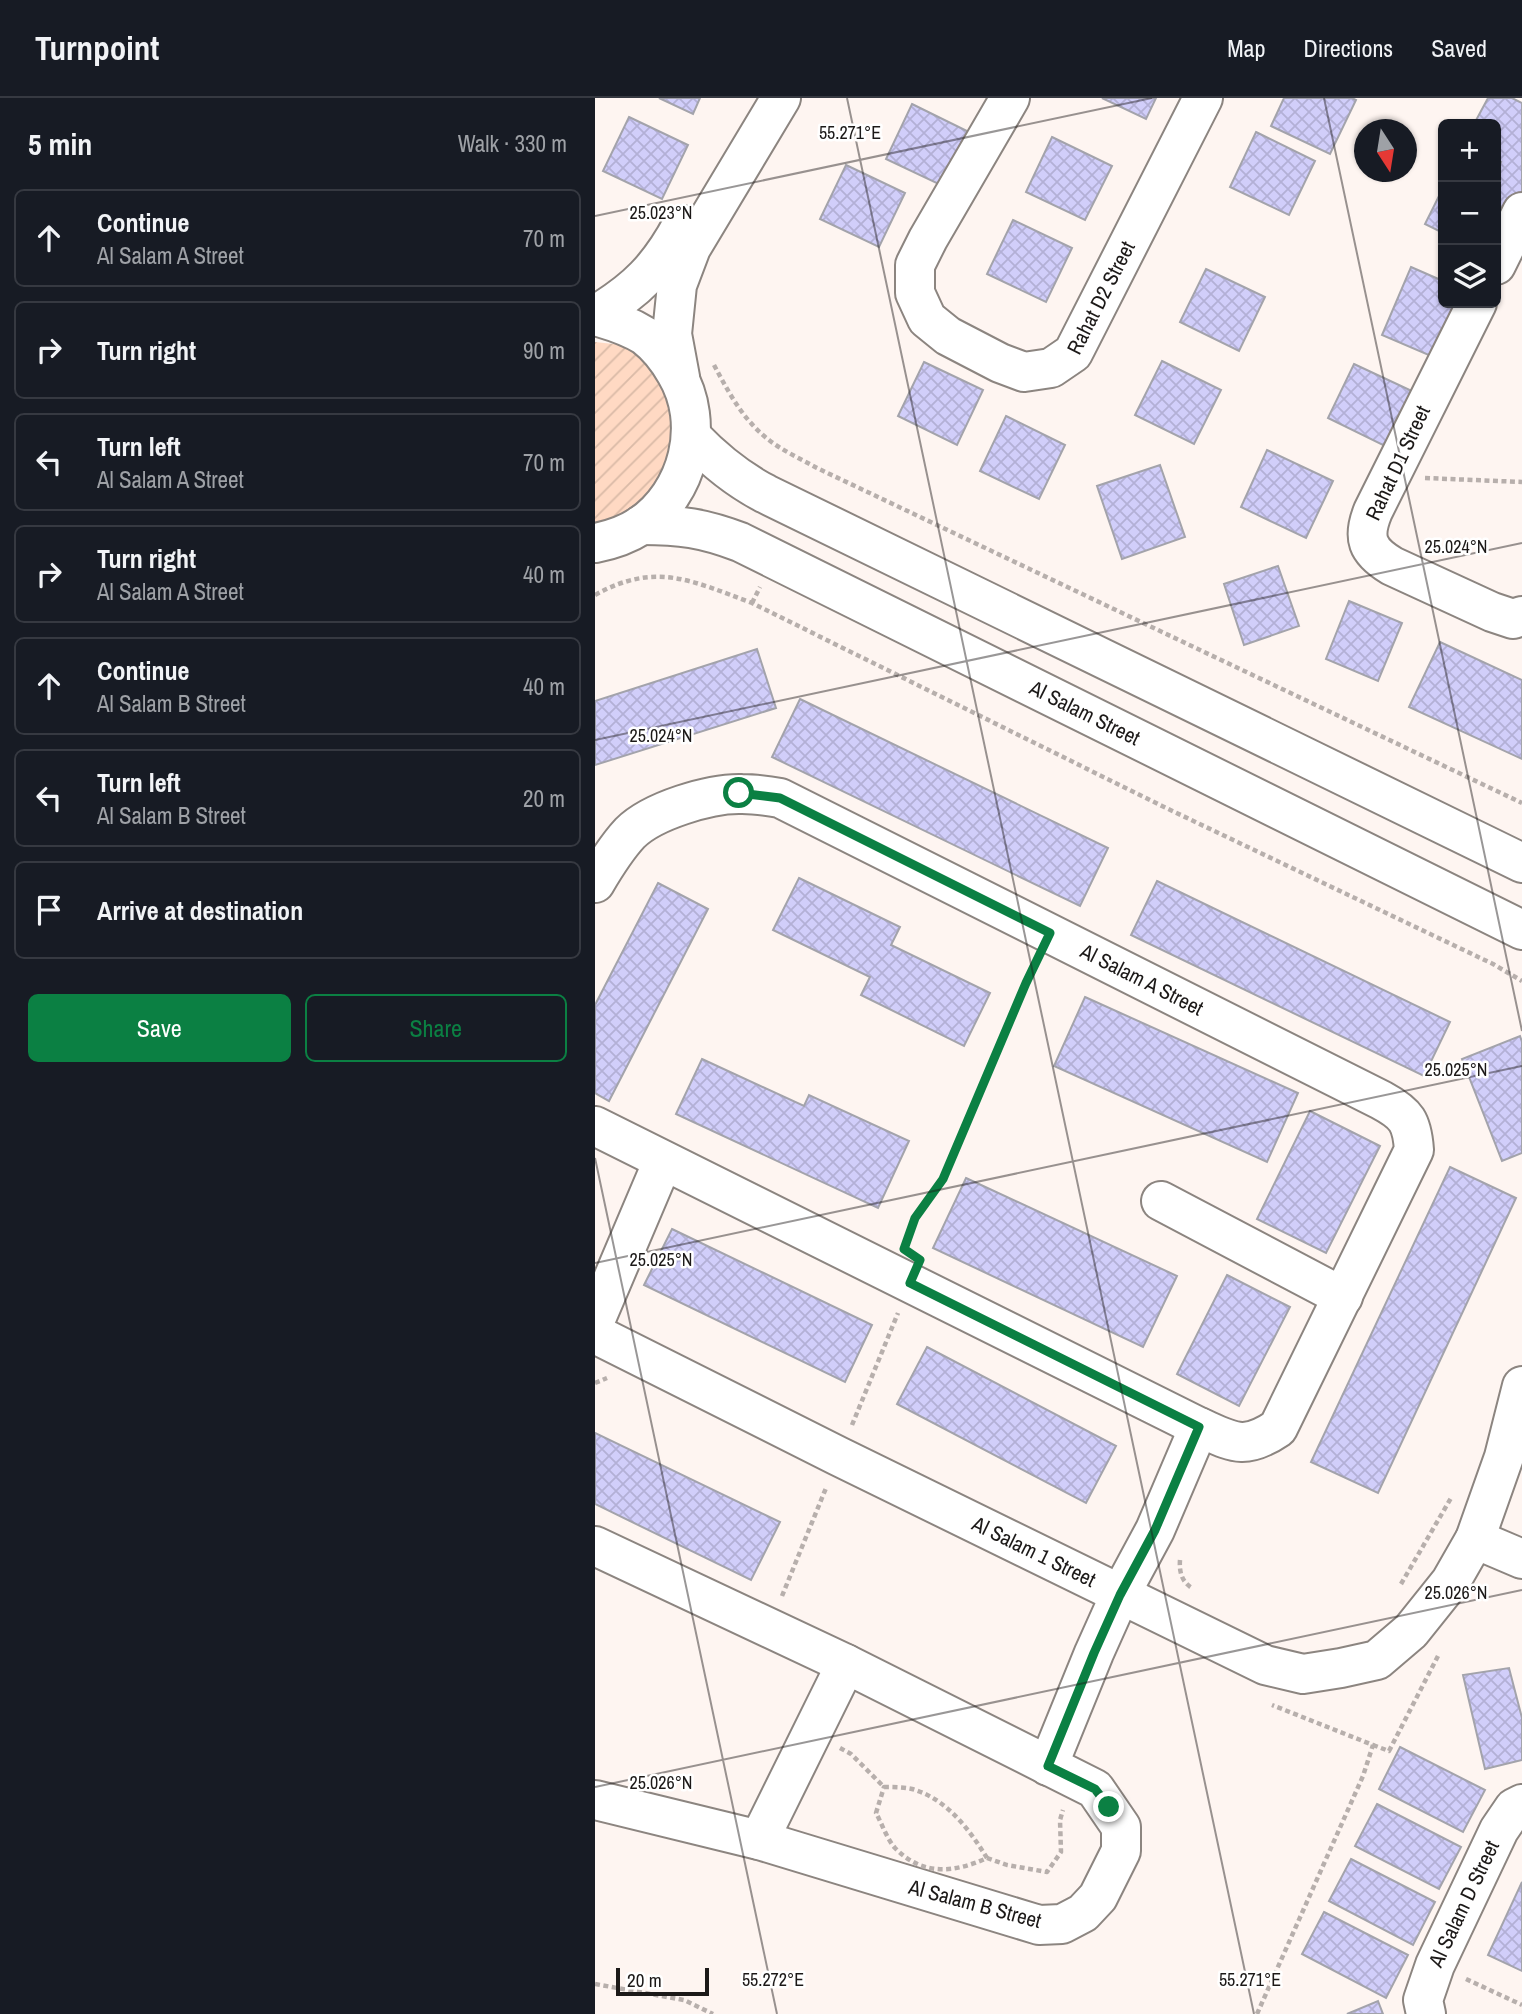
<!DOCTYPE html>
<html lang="en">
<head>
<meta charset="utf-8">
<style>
	body { margin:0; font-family:"Archivo Narrow",sans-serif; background:#20242c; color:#f1f3f6 }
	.controls { position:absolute; right:21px; top:21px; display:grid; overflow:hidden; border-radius:10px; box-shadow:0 2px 5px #0004 }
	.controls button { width:63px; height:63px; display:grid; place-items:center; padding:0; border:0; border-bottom:2px solid #363941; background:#171b24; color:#f1f3f6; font:35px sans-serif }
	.compass { position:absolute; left:759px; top:21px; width:63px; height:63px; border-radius:50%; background:#171b24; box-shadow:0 2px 5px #0004; rotate:168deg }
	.scale { position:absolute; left:21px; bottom:18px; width:93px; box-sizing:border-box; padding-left:7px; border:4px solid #1c1918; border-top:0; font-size:19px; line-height:24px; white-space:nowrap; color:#1c1918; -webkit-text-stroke:5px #fff; paint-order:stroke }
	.stop { position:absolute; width:21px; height:21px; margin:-16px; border:5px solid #0b8043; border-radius:50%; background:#fff }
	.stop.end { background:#0b8043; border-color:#fff; box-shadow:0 2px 7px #0008 }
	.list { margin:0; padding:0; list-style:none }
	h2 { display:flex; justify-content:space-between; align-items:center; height:91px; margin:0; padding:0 28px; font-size:30px }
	h2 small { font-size:23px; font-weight:400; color:#9ea1a6 }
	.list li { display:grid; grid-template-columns:46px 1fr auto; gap:21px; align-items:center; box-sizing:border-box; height:98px; margin:0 14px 14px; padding:0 14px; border:2px solid #363941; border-radius:10px }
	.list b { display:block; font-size:26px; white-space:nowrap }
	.list p { margin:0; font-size:23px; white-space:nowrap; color:#9ea1a6 }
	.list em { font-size:23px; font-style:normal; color:#9ea1a6 }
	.actions { display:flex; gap:14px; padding:21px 28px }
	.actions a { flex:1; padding:16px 0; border:2px solid #0b8043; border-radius:10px; text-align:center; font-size:24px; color:#0b8043 }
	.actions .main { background:#0b8043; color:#fff }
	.icon { flex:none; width:38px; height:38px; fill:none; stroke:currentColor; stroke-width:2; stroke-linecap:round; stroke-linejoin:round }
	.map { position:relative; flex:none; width:927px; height:1916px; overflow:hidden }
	header { display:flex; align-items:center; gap:42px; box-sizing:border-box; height:98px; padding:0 35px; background:#171b24; border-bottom:2px solid #363941 }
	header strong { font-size:33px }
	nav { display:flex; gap:38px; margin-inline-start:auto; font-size:24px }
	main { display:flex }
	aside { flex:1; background:#171b24 }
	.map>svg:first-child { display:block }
	.garden { fill:url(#garden-furrows) }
	.building { fill:url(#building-cross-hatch); stroke:#a3a3ab; stroke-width:2 }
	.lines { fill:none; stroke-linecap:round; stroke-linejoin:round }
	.minor-casing { stroke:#8c8580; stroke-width:42 }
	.path { stroke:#b7afac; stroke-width:4.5; stroke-dasharray:5 3.5; stroke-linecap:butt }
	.minor { stroke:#fff; stroke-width:38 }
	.route { stroke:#0b8043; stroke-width:9 }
	.ticks { fill:none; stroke:#1c1918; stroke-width:2; stroke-opacity:0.45 }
	.labels { text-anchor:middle; stroke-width:5; stroke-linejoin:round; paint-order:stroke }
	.street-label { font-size:21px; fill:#1c1918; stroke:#fff }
	.ticks-label { font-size:18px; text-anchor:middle; fill:#1c1918; stroke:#fff; stroke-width:5; stroke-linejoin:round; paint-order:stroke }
</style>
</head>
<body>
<header>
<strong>Turnpoint</strong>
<nav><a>Map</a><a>Directions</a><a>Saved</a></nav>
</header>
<main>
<aside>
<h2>5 min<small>Walk · 330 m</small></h2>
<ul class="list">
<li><svg class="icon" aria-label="ahead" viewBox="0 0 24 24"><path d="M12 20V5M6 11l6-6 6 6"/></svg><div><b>Continue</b><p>Al Salam A Street</p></div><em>70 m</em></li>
<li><svg class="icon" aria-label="right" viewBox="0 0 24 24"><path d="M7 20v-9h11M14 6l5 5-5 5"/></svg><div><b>Turn right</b></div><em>90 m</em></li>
<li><svg class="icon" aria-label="left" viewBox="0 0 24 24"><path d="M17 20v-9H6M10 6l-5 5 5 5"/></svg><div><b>Turn left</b><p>Al Salam A Street</p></div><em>70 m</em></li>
<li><svg class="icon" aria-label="right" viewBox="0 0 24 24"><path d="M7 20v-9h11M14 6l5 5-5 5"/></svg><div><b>Turn right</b><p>Al Salam A Street</p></div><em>40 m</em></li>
<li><svg class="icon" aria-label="ahead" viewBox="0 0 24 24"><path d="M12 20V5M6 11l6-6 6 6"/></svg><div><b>Continue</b><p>Al Salam B Street</p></div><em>40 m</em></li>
<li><svg class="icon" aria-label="left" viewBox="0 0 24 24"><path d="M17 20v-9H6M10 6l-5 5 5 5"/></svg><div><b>Turn left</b><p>Al Salam B Street</p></div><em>20 m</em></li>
<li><svg class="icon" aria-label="arrive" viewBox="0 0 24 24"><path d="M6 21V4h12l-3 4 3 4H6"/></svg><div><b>Arrive at destination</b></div></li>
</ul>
<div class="actions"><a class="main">Save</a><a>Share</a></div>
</aside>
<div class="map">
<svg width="927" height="1916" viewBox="0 0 927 1916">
	<defs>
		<pattern id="garden-furrows" width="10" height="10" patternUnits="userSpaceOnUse" patternTransform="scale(1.75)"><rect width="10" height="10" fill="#ffd9c3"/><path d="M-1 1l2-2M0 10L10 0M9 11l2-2" fill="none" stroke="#dabaa7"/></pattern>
		<pattern id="building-cross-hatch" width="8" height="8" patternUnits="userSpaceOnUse" patternTransform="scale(1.75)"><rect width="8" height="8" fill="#d1cefa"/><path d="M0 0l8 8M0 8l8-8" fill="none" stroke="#b3b0d6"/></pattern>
	</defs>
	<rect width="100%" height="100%" fill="#fef5f1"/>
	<!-- garden -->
	<path class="garden" d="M0,244L28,247L54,260L89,305L58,408L0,426Z"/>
	<!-- building -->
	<g class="building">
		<path d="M64,0H105L98,16Z"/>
		<path d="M507,0H561L551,21Z"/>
		<path d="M689,0H757L761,2L735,56L676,28Z"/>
		<path d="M893,0H917L927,5V104L916,126L902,119L901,122V74L906,64L901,61V26H879Z"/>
		<path d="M317,6L376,35L350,89L291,61Z"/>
		<path d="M34,19L93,47L67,101L8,73Z"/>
		<path d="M661,34L720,63L694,117L635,89Z"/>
		<path d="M457,39L517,68L490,122L431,94Z"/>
		<path d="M251,67L310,95L284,149L225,121Z"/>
		<path d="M848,90V135L830,126Z"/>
		<path d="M418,122L477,150L451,204L392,176Z"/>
		<path d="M816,169L848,183V205H876L850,264L787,237Z"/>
		<path d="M611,171L670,199L644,253L585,224Z"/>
		<path d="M567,263L626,292L599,346L540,317Z"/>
		<path d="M329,264L388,292L362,347L303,318Z"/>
		<path d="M759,266L819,294L792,349L733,320Z"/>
		<path d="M411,318L470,347L444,401L385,373Z"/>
		<path d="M672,352L738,383L711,440L646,409Z"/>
		<path d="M565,367L590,439L527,461L502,388Z"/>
		<path d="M683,468L704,528L649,547L629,486Z"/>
		<path d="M754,503L807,525L783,583L731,561Z"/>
		<path d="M845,544L927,582V661L814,609Z"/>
		<path d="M162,551L181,610L0,667V603Z"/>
		<path d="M205,601L513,750L485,808L177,659Z"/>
		<path d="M204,780L305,829L296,847L395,895L369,948L266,897L275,879L178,832Z"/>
		<path d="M562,783L855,924L829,978L536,837Z"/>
		<path d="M63,785L113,811L14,1003L0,995V907Z"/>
		<path d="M490,899L703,995L672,1064L459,968Z"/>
		<path d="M925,938L927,944V1055L907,1063L867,961Z"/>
		<path d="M107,961L209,1008L214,997L314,1043L283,1110L81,1016Z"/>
		<path d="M715,1013L785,1048L731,1155L662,1121Z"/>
		<path d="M855,1069L921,1100L783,1395L716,1364Z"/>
		<path d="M371,1080L582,1178L548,1249L338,1150Z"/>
		<path d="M77,1131L277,1227L250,1284L49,1187Z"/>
		<path d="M632,1177L695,1209L644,1308L582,1276Z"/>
		<path d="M332,1249L521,1348L491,1405L302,1306Z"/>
		<path d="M0,1335L185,1424L156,1482L0,1406Z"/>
		<path d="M914,1570L927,1620V1662L890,1671L868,1577Z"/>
		<path d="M805,1649L890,1692L868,1734L784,1691Z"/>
		<path d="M782,1706L866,1749L844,1791L760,1748Z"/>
		<path d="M756,1761L840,1804L818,1847L734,1803Z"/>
		<path d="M927,1784V1873L893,1857Z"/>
		<path d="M729,1814L813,1857L791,1900L707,1856Z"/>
		<path d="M783,1903L788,1916H752Z"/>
	</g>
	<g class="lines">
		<defs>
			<g id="minor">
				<path id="s1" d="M415,0L333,141L320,167V195L332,221L353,238L405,265L429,274L456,270L478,255L608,0"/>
				<path d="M901,167L927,114"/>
				<path d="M882,205L778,413C767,440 772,453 797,468L897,514L918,521L927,518"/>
				<path d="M0,217C41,193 64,170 87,127"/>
				<path d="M0,218C18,223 34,228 50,238C63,248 73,261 81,275C111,325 94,395 45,428C31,437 16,442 0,445"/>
				<path d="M85,279L77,236L82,187L96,150L186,0"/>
				<path d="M97,339C120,363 142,381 171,396L927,765"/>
				<path id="s2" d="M46,427C86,427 108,430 145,444L927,832"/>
				<path id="s3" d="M0,785C10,768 21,750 35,735C57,713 115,695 147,696C160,696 173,698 185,700L786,1002C812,1016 817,1024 819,1052L683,1330C649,1353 638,1344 604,1329L0,1028"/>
				<path d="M566,1103L748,1199"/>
				<path d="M0,1223L68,1063"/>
				<path id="s4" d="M0,1236L243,1358L670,1567L708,1576L746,1570L782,1562L816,1533L856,1483L880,1441L909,1359L927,1288"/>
				<path d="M880,1441L927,1461"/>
				<path d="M0,1448L251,1566L500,1691L526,1729V1753L503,1799L488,1815L467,1826L444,1827L164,1742L0,1702"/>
				<path d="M453,1668L499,1555L525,1497L560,1432L604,1329"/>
				<path d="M164,1742L251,1566"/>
				<path id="s5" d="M831,1916L828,1902L840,1867L904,1732L919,1710L927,1706"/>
			</g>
		</defs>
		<!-- minor casing -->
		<use href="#minor" class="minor-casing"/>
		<!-- path -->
		<g class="path">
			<path d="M119,267C134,295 148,322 174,342C188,353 206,361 222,370L927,705"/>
			<path d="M830,380L927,384"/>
			<path d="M0,497C61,463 97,483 157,505L567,708L898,866L927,883"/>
			<path d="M157,505L165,489"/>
			<path d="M311,1146L320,1120L348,1081L440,865"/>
			<path d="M0,1285L12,1280"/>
			<path d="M257,1327L303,1215"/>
			<path d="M585,1462C584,1474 587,1484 597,1490"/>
			<path d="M806,1486L856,1400"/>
			<path d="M187,1498L231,1390"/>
			<path d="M778,1647L794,1653L844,1556"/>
			<path d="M245,1650L256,1656L289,1689"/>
			<path d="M289,1689C298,1689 308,1689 317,1691C352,1701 374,1731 392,1760C359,1775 327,1778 300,1750C292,1741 287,1726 281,1715Z"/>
			<path d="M392,1760L412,1767L452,1774L466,1754L465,1722L468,1712"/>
			<path d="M871,1881L927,1907"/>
			<path d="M0,1886L89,1902L118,1916"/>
			<path d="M662,1916L768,1678L778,1647L677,1607"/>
		</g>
		<!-- minor -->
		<use href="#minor" class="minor"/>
	</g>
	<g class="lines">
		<!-- route -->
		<path class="route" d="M144,695L185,700L455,835L431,885L348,1081L320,1120L309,1151L325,1162L315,1185L604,1329L560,1432L525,1497L499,1555L453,1668L500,1691L514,1709"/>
	</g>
	<!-- ticks -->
	<path class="ticks" d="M252,0L659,1916M729,0L927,933M0,118L557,0M0,642L927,445M0,1060L182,1916M0,1165L927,968M0,1689L927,1492"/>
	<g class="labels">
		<!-- street labels -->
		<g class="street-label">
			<text dy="7" stroke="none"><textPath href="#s1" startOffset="476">Rahat D2 Street</textPath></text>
			<text transform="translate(803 365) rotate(-65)" y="7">Rahat D1 Street</text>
			<text dy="7" stroke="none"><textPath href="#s2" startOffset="486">Al Salam Street</textPath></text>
			<text dy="7" stroke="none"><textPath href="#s3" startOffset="625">Al Salam A Street</textPath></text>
			<text dy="7" stroke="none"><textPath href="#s4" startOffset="490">Al Salam 1 Street</textPath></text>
			<text transform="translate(380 1806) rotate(15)" y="7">Al Salam B Street</text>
			<text dy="7" stroke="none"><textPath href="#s5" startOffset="119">Al Salam D Street</textPath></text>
		</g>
	</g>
	<g class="ticks-label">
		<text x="255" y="41">55.271°E</text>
		<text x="66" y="121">25.023°N</text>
		<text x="861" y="455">25.024°N</text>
		<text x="66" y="644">25.024°N</text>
		<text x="861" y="978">25.025°N</text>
		<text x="66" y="1168">25.025°N</text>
		<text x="861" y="1501">25.026°N</text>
		<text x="66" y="1691">25.026°N</text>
		<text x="178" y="1888">55.272°E</text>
		<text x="655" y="1888">55.271°E</text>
	</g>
</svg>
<div class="controls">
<button>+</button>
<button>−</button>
<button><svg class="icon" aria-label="layers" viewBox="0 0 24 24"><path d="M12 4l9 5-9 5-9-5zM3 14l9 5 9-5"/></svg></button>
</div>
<svg class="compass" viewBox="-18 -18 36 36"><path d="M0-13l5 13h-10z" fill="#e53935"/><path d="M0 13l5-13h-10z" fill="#9ea1a6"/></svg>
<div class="scale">20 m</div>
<div class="stop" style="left:144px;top:695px"></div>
<div class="stop end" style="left:514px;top:1709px"></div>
</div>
</main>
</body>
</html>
